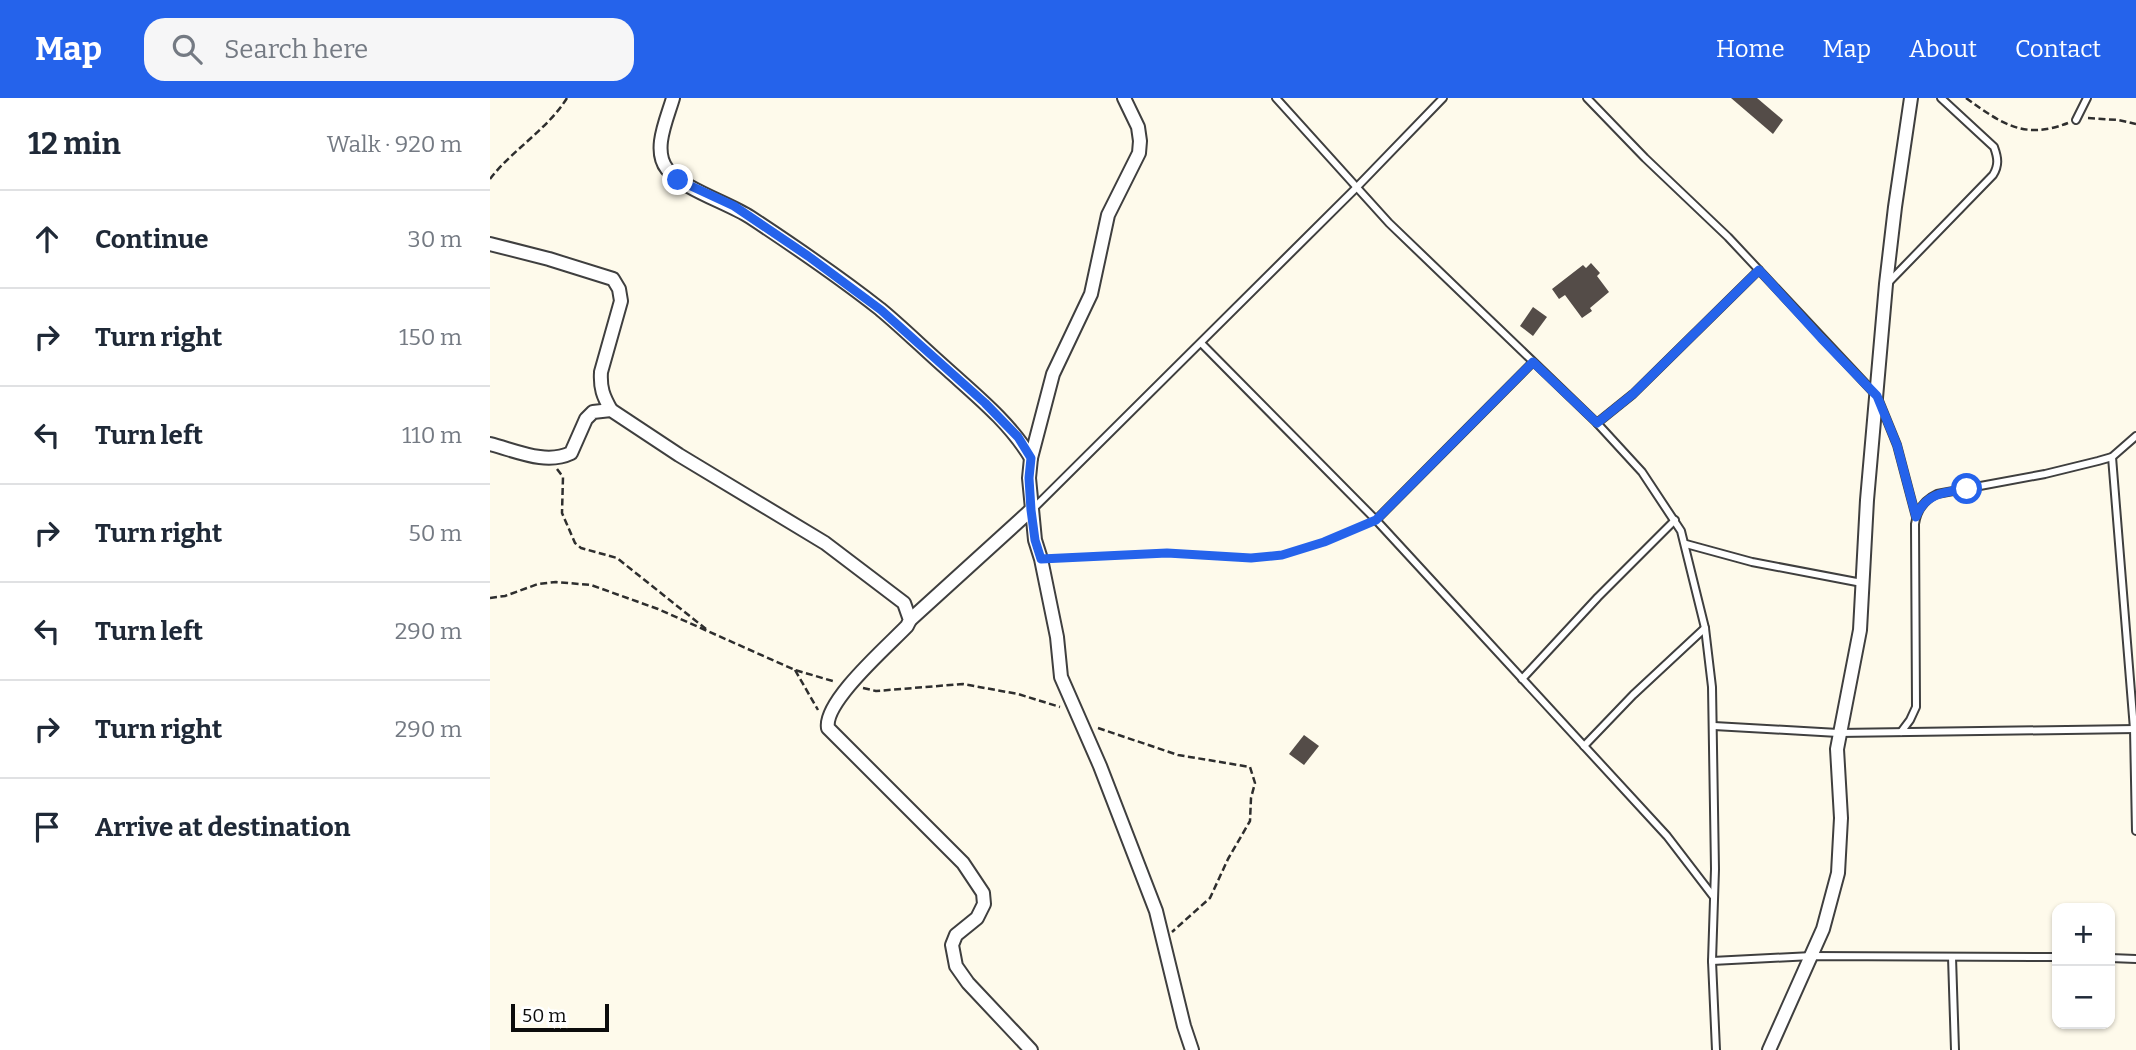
<!DOCTYPE html>
<html lang="en">
<head>
<meta charset="utf-8">
<style>
	body { margin:0; font-family:Bitter,serif; background:#f6f6f7; color:#1f2937 }
	.controls { position:absolute; right:21px; bottom:21px; display:grid; overflow:hidden; border-radius:14px; box-shadow:0 2px 5px #0004 }
	.controls button { width:63px; height:63px; display:grid; place-items:center; padding:0; border:0; border-bottom:2px solid #e0e1e3; background:#fff; color:#1f2937; font:35px sans-serif }
	.scale { position:absolute; left:21px; bottom:18px; width:98px; box-sizing:border-box; padding-left:7px; border:4px solid #0c0c0c; border-top:0; font-size:19px; line-height:24px; white-space:nowrap; color:#0c0c0c; -webkit-text-stroke:5px #fff; paint-order:stroke }
	.stop { position:absolute; width:21px; height:21px; margin:-16px; border:5px solid #2563eb; border-radius:50%; background:#fff }
	.stop.end { background:#2563eb; border-color:#fff; box-shadow:0 2px 7px #0008 }
	.list { margin:0; padding:0; list-style:none }
	h2 { display:flex; justify-content:space-between; align-items:center; height:91px; margin:0; padding:0 28px; font-size:30px }
	h2 small { font-size:23px; font-weight:400; color:#747a83 }
	.list li { display:grid; grid-template-columns:46px 1fr auto; gap:21px; align-items:center; box-sizing:border-box; height:98px; padding:0 28px; border-top:2px solid #e0e1e3 }
	.list b { display:block; font-size:26px; white-space:nowrap }
	.list em { font-size:23px; font-style:normal; color:#747a83 }
	.icon { flex:none; width:38px; height:38px; fill:none; stroke:currentColor; stroke-width:2; stroke-linecap:round; stroke-linejoin:round }
	.map { position:relative; flex:none; width:1646px; height:952px; overflow:hidden }
	header { display:flex; align-items:center; gap:42px; box-sizing:border-box; height:98px; padding:0 35px; background:#2563eb; color:#fff }
	header strong { font-size:33px }
	nav { display:flex; gap:38px; margin-inline-start:auto; font-size:24px }
	.search { width:490px; height:63px; background:#f6f6f7; display:flex; align-items:center; gap:18px; box-sizing:border-box; padding:0 24px; border-radius:21px; color:#747a83; font-size:26px }
	main { display:flex }
	aside { flex:1; background:#fff }
	.map>svg:first-child { display:block }
	.building { fill:#544c48 }
	.lines { fill:none; stroke-linecap:round; stroke-linejoin:round }
	.lane-casing { stroke:#3f3f3f; stroke-width:10 }
	.street-casing { stroke:#3f3f3f; stroke-width:16 }
	.path { stroke:#2e2e2e; stroke-width:2.5; stroke-dasharray:7 3.5; stroke-linecap:butt }
	.lane { stroke:#fff; stroke-width:6 }
	.street { stroke:#fff; stroke-width:12 }
	.route { stroke:#2563eb; stroke-width:9 }
</style>
</head>
<body>
<header>
<strong>Map</strong>
<div class="search"><svg class="icon" aria-label="search" viewBox="0 0 24 24"><circle cx="10" cy="10" r="6"/><path d="M15 15l6 6"/></svg>Search here</div>
<nav><a>Home</a><a>Map</a><a>About</a><a>Contact</a></nav>
</header>
<main>
<aside>
<h2>12 min<small>Walk · 920 m</small></h2>
<ul class="list">
<li><svg class="icon" aria-label="ahead" viewBox="0 0 24 24"><path d="M12 20V5M6 11l6-6 6 6"/></svg><div><b>Continue</b></div><em>30 m</em></li>
<li><svg class="icon" aria-label="right" viewBox="0 0 24 24"><path d="M7 20v-9h11M14 6l5 5-5 5"/></svg><div><b>Turn right</b></div><em>150 m</em></li>
<li><svg class="icon" aria-label="left" viewBox="0 0 24 24"><path d="M17 20v-9H6M10 6l-5 5 5 5"/></svg><div><b>Turn left</b></div><em>110 m</em></li>
<li><svg class="icon" aria-label="right" viewBox="0 0 24 24"><path d="M7 20v-9h11M14 6l5 5-5 5"/></svg><div><b>Turn right</b></div><em>50 m</em></li>
<li><svg class="icon" aria-label="left" viewBox="0 0 24 24"><path d="M17 20v-9H6M10 6l-5 5 5 5"/></svg><div><b>Turn left</b></div><em>290 m</em></li>
<li><svg class="icon" aria-label="right" viewBox="0 0 24 24"><path d="M7 20v-9h11M14 6l5 5-5 5"/></svg><div><b>Turn right</b></div><em>290 m</em></li>
<li><svg class="icon" aria-label="arrive" viewBox="0 0 24 24"><path d="M6 21V4h12l-3 4 3 4H6"/></svg><div><b>Arrive at destination</b></div></li>
</ul>
</aside>
<div class="map">
<svg width="1646" height="952" viewBox="0 0 1646 952">
	<rect width="100%" height="100%" fill="#fefaeb"/>
	<!-- building -->
	<g class="building">
		<path d="M1241,0H1267L1293,22L1283,36Z"/>
		<path d="M1101,165L1110,175L1107,178L1119,194L1100,210L1102,213L1092,220L1075,197L1069,201L1062,191L1093,167L1096,170Z"/>
		<path d="M1043,209L1057,219L1043,238L1030,228Z"/>
		<path d="M814,637L829,648L814,667L799,656Z"/>
	</g>
	<g class="lines">
		<defs>
			<g id="lane">
				<path d="M786,0L899,125L1107,325L1152,374L1191,433L1215,530L1222,589L1225,771L1222,863L1226,952"/>
				<path d="M1097,0L1155,60L1238,139L1387,298L1407,347L1426,419"/>
				<path d="M1586,22L1597,0"/>
				<path d="M1398,185L1503,77C1509,67 1508,60 1504,49L1451,0"/>
				<path d="M711,245L886,422L1177,738L1223,798"/>
				<path d="M1107,325L1143,296L1269,172"/>
				<path d="M1622,359L1644,631L1646,733"/>
				<path d="M544,410L865,91L953,0"/>
				<path d="M886,422L1043,264"/>
				<path d="M1196,446L1262,464L1372,485"/>
				<path d="M1032,581L1108,499L1185,422"/>
				<path d="M1224,628L1348,635L1646,631"/>
				<path d="M1411,634L1420,622L1426,609L1425,426C1427,412 1434,402 1447,396L1555,376L1608,363L1622,359L1646,338"/>
				<path d="M1094,648L1143,597L1215,530"/>
				<path d="M1462,859L1465,952"/>
				<path d="M1620,860L1646,861"/>
				<path d="M1222,863L1322,858L1567,859"/>
			</g>
			<g id="street">
				<path d="M183,0C177,21 162,52 177,71C191,90 238,105 260,119C304,148 348,178 390,211C413,230 435,252 458,272C488,299 520,325 541,360"/>
				<path d="M634,0L648,29L650,43L649,55L618,117L601,196L563,276L541,360L539,380L545,442L551,461L567,539L571,579L610,668L666,813L694,928L702,952"/>
				<path d="M0,146L59,161L123,181L129,191L131,203L111,274C110,290 113,298 121,312"/>
				<path d="M0,346C27,353 56,367 81,355L96,321L103,314L121,312L189,357L335,445L414,505L420,522L417,528C399,547 333,604 338,630L473,765L493,795L494,806L487,820L466,837L462,847L466,868L478,885L541,952"/>
				<path d="M420,522L541,412"/>
				<path d="M1279,952L1333,831L1348,775L1351,720L1347,651L1370,532L1377,402L1396,186L1405,109L1421,0"/>
			</g>
		</defs>
		<!-- lane casing -->
		<use href="#lane" class="lane-casing"/>
		<!-- street casing -->
		<use href="#street" class="street-casing"/>
		<!-- path -->
		<g class="path">
			<path d="M1476,0C1512,26 1534,42 1578,25"/>
			<path d="M1598,20L1628,22L1646,26"/>
			<path d="M0,81C23,51 57,32 77,0"/>
			<path d="M67,371L73,379L72,415L85,445L91,450L127,460L216,531"/>
			<path d="M562,460L677,455L761,460L792,457L834,444L878,425"/>
			<path d="M0,500L15,498L48,486L66,484L101,487L168,511L305,572L346,584"/>
			<path d="M305,572L328,612"/>
			<path d="M373,590L386,593L473,586L528,596L570,609"/>
			<path d="M608,630L688,657L760,669L765,685L761,700L760,723L738,761L720,800L682,834"/>
		</g>
		<!-- lane -->
		<use href="#lane" class="lane"/>
		<!-- street -->
		<use href="#street" class="street"/>
	</g>
	<g class="lines">
		<!-- route -->
		<path class="route" d="M188,82L244,108L318,158L391,212L495,305L528,339L541,360L539,380L541,412L545,442L551,461L677,455L761,460L792,457L834,444L886,422L1043,264L1107,325L1143,296L1269,172L1331,240L1387,298L1407,347L1426,419C1435,395 1455,394 1477,391"/>
	</g>
</svg>
<div class="controls">
<button>+</button>
<button>−</button>
</div>
<div class="scale">50 m</div>
<div class="stop" style="left:1477px;top:391px"></div>
<div class="stop end" style="left:188px;top:82px"></div>
</div>
</main>
</body>
</html>
